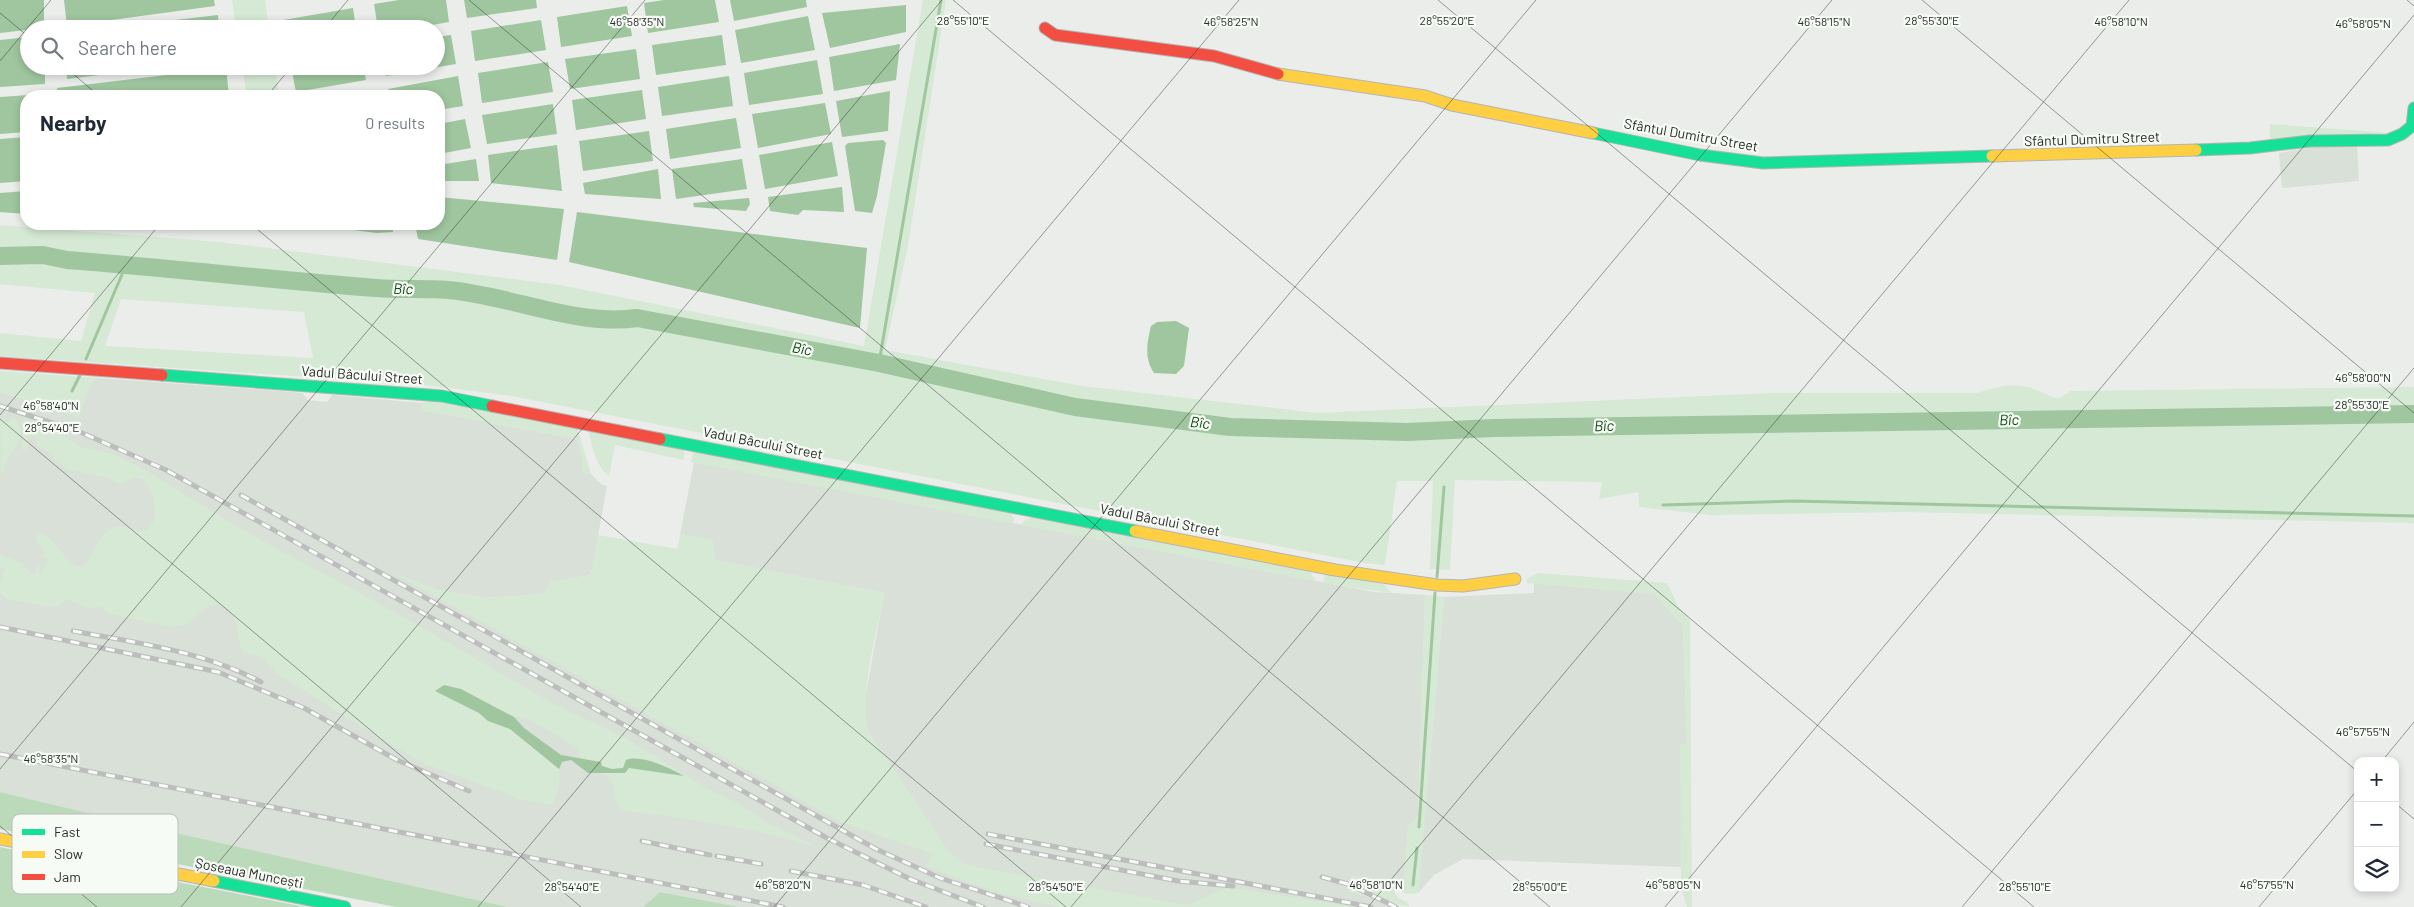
<!DOCTYPE html>
<html lang="en">
<head>
<meta charset="utf-8">
<style>
	body { margin:0; font-family:Barlow,sans-serif; background:#f6f6f7; color:#1f2937 }
	.controls { position:absolute; right:15px; bottom:15px; display:grid; overflow:hidden; border-radius:10px; box-shadow:0 2px 8px #0003 }
	.controls button { width:45px; height:45px; display:grid; place-items:center; padding:0; border:0; border-bottom:1px solid #e0e1e3; background:#fff; color:#1f2937; font:25px sans-serif }
	.list { margin:0; padding:0; list-style:none }
	h2 { display:flex; justify-content:space-between; align-items:center; height:65px; margin:0; padding:0 20px; font-size:21px }
	h2 small { font-size:16px; font-weight:400; color:#747a83 }
	.icon { flex:none; width:28px; height:28px; fill:none; stroke:currentColor; stroke-width:2; stroke-linecap:round; stroke-linejoin:round }
	.map { position:relative; flex:none; width:2414px; height:907px; overflow:hidden }
	.search { position:absolute; background:#fff; box-shadow:0 2px 8px #0003; left:20px; top:20px; width:425px; height:55px; display:flex; align-items:center; gap:12px; box-sizing:border-box; padding:0 18px; border-radius:28px; color:#747a83; font-size:19px }
	.panel { position:absolute; background:#fff; box-shadow:0 2px 8px #0003; left:20px; top:90px; width:425px; height:140px; border-radius:20px }
	.map>svg:first-child { display:block }
	.built { fill:#d8e0d8 }
	.green { fill:#d5e9d4; fill-rule:evenodd }
	.forest { fill:#bbdaba }
	.water { fill:#9fc69e }
	.lines { fill:none; stroke-linecap:round; stroke-linejoin:round }
	.stream { stroke:#9fc69e; stroke-width:3 }
	.river { stroke:#9fc69e; stroke-width:18 }
	.fast-casing { stroke:#b4b5b4; stroke-width:13 }
	.slow-casing { stroke:#b4b5b4; stroke-width:13 }
	.jam-casing { stroke:#b4b5b4; stroke-width:13 }
	.fast { stroke:#16e098; stroke-width:11 }
	.slow { stroke:#ffcf43; stroke-width:11 }
	.jam { stroke:#f24e42; stroke-width:11 }
	.rail-casing { stroke:#bcbdbc; stroke-width:5 }
	.rail { stroke:#f6fbf6; stroke-width:3; stroke-dasharray:9; stroke-linecap:butt }
	.ticks { fill:none; stroke:#2b2d2b; stroke-width:1; stroke-opacity:0.45 }
	.labels { text-anchor:middle; stroke-width:4.5; stroke-linejoin:round; paint-order:stroke }
	.street-label { font-size:14px; fill:#2b2d2b; stroke:#f6fbf6 }
	.water-label { font-size:15px; font-style:italic; fill:#114913; stroke:#f6fbf6 }
	.key { fill:#f6fbf6; stroke:#b9bdb9; stroke-width:1 }
	.key-label { font-size:14px; fill:#2b2d2b }
	.ticks-label { font-size:12px; text-anchor:middle; fill:#2b2d2b; stroke:#f6fbf6; stroke-width:4.5; stroke-linejoin:round; paint-order:stroke }
</style>
</head>
<body>
<div class="map">
<svg width="2414" height="907" viewBox="0 0 2414 907">
	<rect width="100%" height="100%" fill="#eaedea"/>
	<!-- built -->
	<g class="built">
		<path d="M2357,146L2359,181L2282,188L2279,153L2315,147Z"/>
		<path d="M97,378L281,391L302,393L308,400L327,402L332,395L422,403L421,410L577,439L582,456V473L591,474L601,484L607,486L591,575L551,582L544,594L485,598L438,590L396,574L947,850L868,731L864,716L866,694L884,593L715,560L712,540L680,535L694,462L1374,592L1425,595L1418,817L1408,827L1403,892L1352,876L1349,891L1402,907H739L660,892L643,907H508L122,821L0,792V392L79,417L87,389Z"/>
		<path d="M1534,583L1654,594L1683,626L1687,744H1681V867L1463,859L1434,875L1418,893L1444,597L1534,593Z"/>
	</g>
	<!-- green -->
	<g class="green">
		<path d="M232,0H265L269,29H236Z"/>
		<path d="M923,0H946L908,246L885,350L1082,386L1317,413L1772,393H1977C2016,381 2021,383 2058,399L2071,391L2414,387V523L1903,512L1711,515L1639,507L1638,492L1599,499L1602,482L1455,480L1450,570L1430,569L1433,481H1397L1385,565L1365,563L512,396L425,385L0,356V333L81,341L95,293L0,284V225L220,242L560,285L864,346ZM121,299L304,312L313,358L105,346Z"/>
		<path d="M242,66H275L279,96H247Z"/>
		<path d="M2270,124L2390,133L2270,139Z"/>
		<path d="M0,371L97,378L87,389L79,417L0,392Z"/>
		<path d="M431,400L577,427L591,474L582,473V456L577,439L420,410L422,403Z"/>
		<path d="M0,417L8,423L12,419H17C18,423 20,427 20,431C23,449 4,454 4,471L1,473Z"/>
		<path d="M24,419L55,431L81,447L113,454L136,465L250,534L395,612L554,704L622,736L708,789L738,803L766,822L820,848C757,829 691,818 625,811C612,805 618,789 610,779C603,771 592,775 584,771L578,750L557,735L527,718L509,716L460,689L444,687L436,691L479,713L488,721L510,729L559,769V787L553,805L520,799L425,764L385,741L277,674L261,657L242,651C236,634 238,599 210,605L186,625L173,627L115,615L106,612L102,607L88,609L68,599L55,608L7,599L0,593V581L5,569L0,567V555L22,563L32,574L37,571L36,564H40L39,573L41,576L48,559L42,557L45,552L35,539L38,534C54,533 64,563 81,567C94,562 95,531 116,527C125,525 135,531 143,531L149,528L156,517C154,504 153,477 135,478C130,479 125,483 120,484L107,478L66,469L47,451L37,446L36,438L32,435L28,439V447L26,450L21,449L23,434L21,423Z"/>
		<path d="M588,430L684,448V460L615,445L609,476C595,465 593,447 588,430Z"/>
		<path d="M694,449L1007,510L1014,518L1013,524L691,462Z"/>
		<path d="M1036,516L1281,564L1310,572L1316,581L1021,525L1025,520Z"/>
		<path d="M598,535L677,549L680,535L712,540L715,560L884,593C877,632 859,693 868,731L947,850L966,865L1187,905L1229,887L1356,907H1058L992,891L925,866L933,854L841,822L391,572L438,590L485,598L544,594L551,582L591,575Z"/>
		<path d="M1539,573L1667,583L1678,606L1690,620L1692,907H1687L1681,887L1680,744H1687L1683,626L1654,594L1527,583V579Z"/>
		<path d="M1325,574L1384,584L1391,593L1323,583Z"/>
		<path d="M1425,595L1444,597L1418,893L1407,894L1403,892L1408,827L1418,817Z"/>
		<path d="M1351,876L1393,889L1398,898L1407,902L1409,907L1349,891Z"/>
	</g>
	<!-- forest -->
	<g class="forest">
		<path d="M0,792L122,821L508,907H396L0,829Z"/>
		<path d="M0,847L33,854L306,907H0Z"/>
		<path d="M660,892L739,907H643Z"/>
	</g>
	<!-- water -->
	<g class="water">
		<path d="M0,0H44V28L0,33Z"/>
		<path d="M64,0H214L215,6L67,26Z"/>
		<path d="M399,0H446L449,22L410,29H378L374,4Z"/>
		<path d="M464,0H536L537,8L467,18Z"/>
		<path d="M664,0H715L719,22L648,33L644,3Z"/>
		<path d="M730,0H806L807,7L734,21Z"/>
		<path d="M906,5V32L830,48L822,13Z"/>
		<path d="M627,6L632,36L561,47L557,17Z"/>
		<path d="M353,8L356,29H284L283,20Z"/>
		<path d="M218,15L219,29H98Z"/>
		<path d="M808,16L815,50L741,63L735,30Z"/>
		<path d="M541,20L546,50L475,61L471,31Z"/>
		<path d="M451,35L456,64L386,76L384,66H436V37Z"/>
		<path d="M722,35L726,65L656,75L652,45Z"/>
		<path d="M29,37V66H45V84L0,87V40Z"/>
		<path d="M900,44L896,80L834,91L829,57Z"/>
		<path d="M636,49L640,79L570,89L565,59Z"/>
		<path d="M817,60L823,94L749,105L744,73Z"/>
		<path d="M548,62L553,92L482,103L478,73Z"/>
		<path d="M66,66H173L67,79Z"/>
		<path d="M291,66H363L366,80L296,92Z"/>
		<path d="M226,68L229,96H58L57,88Z"/>
		<path d="M458,76L463,106L439,110V96H389L388,89Z"/>
		<path d="M729,76L733,106L662,116L658,87Z"/>
		<path d="M642,90L646,119L576,130L572,100Z"/>
		<path d="M890,91L888,131L842,137L836,101Z"/>
		<path d="M43,94V96H26V132L0,134V97Z"/>
		<path d="M825,103L831,134L758,148L752,114Z"/>
		<path d="M553,104L557,134L487,144L482,115Z"/>
		<path d="M736,118L741,148L670,159L666,129Z"/>
		<path d="M465,119L471,148L439,154V124Z"/>
		<path d="M649,131L653,161L583,171L579,141Z"/>
		<path d="M26,137V181L0,183V139Z"/>
		<path d="M883,140L886,143L877,196L872,213L855,211L845,146L848,143Z"/>
		<path d="M832,142L838,176L765,189L759,155Z"/>
		<path d="M557,145L562,191L491,183L488,155Z"/>
		<path d="M476,159L479,181H439V165Z"/>
		<path d="M742,159L747,189L676,199L672,169Z"/>
		<path d="M658,169L661,199L585,194L583,183Z"/>
		<path d="M842,187L844,212L803,210L798,215L770,211L768,197Z"/>
		<path d="M26,191V214L0,212V193Z"/>
		<path d="M439,197L564,209L557,260L418,239L415,224H439Z"/>
		<path d="M749,198L750,204L746,211L694,207L693,203Z"/>
		<path d="M577,212L867,248L860,328L569,262Z"/>
		<path d="M304,224H392L393,232L377,233Z"/>
		<path d="M1176,321L1189,328L1184,366L1176,374L1154,373C1144,359 1147,342 1151,326L1157,322Z"/>
		<path d="M444,685L461,689L514,717L524,728L561,755L601,762L602,766L612,769L623,768L626,760C641,754 670,768 684,776L629,768L625,773H588L571,760L562,762L559,769L510,729L488,721L479,713L435,691Z"/>
	</g>
	<g class="lines">
		<!-- stream -->
		<g class="stream">
			<path d="M86,359L126,265"/>
			<path d="M879,363L941,0"/>
			<path d="M72,391L80,375"/>
			<path d="M1663,505L1794,501L2414,516"/>
			<path d="M1437,577L1444,487"/>
			<path d="M1419,827L1435,593"/>
			<path d="M1413,885L1417,848"/>
		</g>
		<!-- river -->
		<path class="river" d="M0,256L43,255L67,260C170,268 273,280 376,288C400,290 424,288 448,290C509,295 577,327 637,318L879,363L1075,407L1230,427L1407,432L1494,428L2414,414"/>
		<defs>
			<g id="fast">
				<path d="M1593,133L1700,155L1763,163L1992,156"/>
				<path d="M2196,150L2250,148L2310,141L2388,140L2402,134L2412,126L2414,108"/>
				<path d="M162,375L442,396L492,406"/>
				<path d="M660,439L1135,531"/>
				<path d="M214,881L345,907"/>
			</g>
			<g id="slow">
				<path d="M1278,74L1425,96L1452,105L1593,133"/>
				<path d="M1992,156L2196,150"/>
				<path d="M1135,531L1335,570L1437,585L1463,586L1515,579"/>
				<path d="M0,839L214,881"/>
			</g>
			<g id="jam">
				<path d="M1045,28L1055,35L1214,56L1278,74"/>
				<path d="M0,363L162,375"/>
				<path d="M492,406L660,439"/>
			</g>
		</defs>
		<!-- fast casing -->
		<use href="#fast" class="fast-casing"/>
		<!-- slow casing -->
		<use href="#slow" class="slow-casing"/>
		<!-- jam casing -->
		<use href="#jam" class="jam-casing"/>
		<!-- fast -->
		<use href="#fast" class="fast"/>
		<!-- slow -->
		<use href="#slow" class="slow"/>
		<!-- jam -->
		<use href="#jam" class="jam"/>
		<defs>
			<g id="rail">
				<path d="M0,406L80,432L166,470L827,838L910,879L983,907"/>
				<path d="M241,495L876,849L940,878L1028,907"/>
				<path d="M0,627L218,672L304,708L397,760L469,791"/>
				<path d="M73,631C137,643 203,651 261,682"/>
				<path d="M0,754L783,907"/>
				<path d="M988,834L1371,907"/>
				<path d="M642,841L710,855"/>
				<path d="M986,844L1178,881L1233,886"/>
				<path d="M717,856L761,864"/>
				<path d="M791,871L863,885L926,907"/>
				<path d="M1322,877L1348,884L1396,907"/>
			</g>
		</defs>
		<!-- rail casing -->
		<use href="#rail" class="rail-casing"/>
		<!-- rail -->
		<use href="#rail" class="rail"/>
	</g>
	<!-- ticks -->
	<path class="ticks" d="M469,0L1550,907M953,0L2034,907M1438,0L2358,772M1922,0L2414,413M2407,0L2414,6M0,13L29,37M324,29L348,0M0,61L51,0M64,66L99,96M267,96L292,66M251,224L1066,907M0,415L160,224M0,419L581,907M2382,761L2414,722M0,769L645,0M2395,803L2414,819M0,826L97,907M181,907L942,0M478,907L1239,0M774,907L1536,0M1071,907L1832,0M1368,907L2129,0M1665,907L2414,15M1962,907L2414,368M2259,907L2358,789"/>
	<g class="labels">
		<!-- street labels -->
		<g class="street-label">
			<text transform="translate(1691 135) rotate(10)" y="5">Sfântul Dumitru Street</text>
			<text transform="translate(2092 139) rotate(-2)" y="5">Sfântul Dumitru Street</text>
			<text transform="translate(362 375) rotate(4)" y="5">Vadul Bâcului Street</text>
			<text transform="translate(763 443) rotate(11)" y="5">Vadul Bâcului Street</text>
			<text transform="translate(1160 520) rotate(11)" y="5">Vadul Bâcului Street</text>
			<text transform="translate(249 873) rotate(11)" y="5">Șoseaua Muncești</text>
		</g>
		<!-- water labels -->
		<g class="water-label">
			<text transform="translate(403 289) rotate(2)" y="5">Bîc</text>
			<text transform="translate(802 349) rotate(11)" y="5">Bîc</text>
			<text transform="translate(2009 420) rotate(-1)" y="5">Bîc</text>
			<text transform="translate(1200 423) rotate(7)" y="5">Bîc</text>
			<text transform="translate(1604 426) rotate(-1)" y="5">Bîc</text>
		</g>
	</g>
	<!-- legend -->
	<rect x="12" y="814" width="166" height="80" rx="8" class="key"/>
	<rect x="22" y="829" width="23" height="6" fill="#16e098"/>
	<rect x="22" y="851" width="23" height="7" fill="#ffcf43"/>
	<rect x="22" y="874" width="23" height="6" fill="#f24e42"/>
	<g class="key-label">
		<text x="54" y="837">Fast</text>
		<text x="54" y="859">Slow</text>
		<text x="54" y="882">Jam</text>
	</g>
	<g class="ticks-label">
		<text x="963" y="25">28°55'10"E</text>
		<text x="1447" y="25">28°55'20"E</text>
		<text x="1932" y="25">28°55'30"E</text>
		<text x="637" y="26">46°58'35"N</text>
		<text x="1231" y="26">46°58'25"N</text>
		<text x="1824" y="26">46°58'15"N</text>
		<text x="2121" y="26">46°58'10"N</text>
		<text x="2363" y="28">46°58'05"N</text>
		<text x="2363" y="382">46°58'00"N</text>
		<text x="2362" y="409">28°55'30"E</text>
		<text x="51" y="410">46°58'40"N</text>
		<text x="52" y="432">28°54'40"E</text>
		<text x="2363" y="736">46°57'55"N</text>
		<text x="51" y="763">46°58'35"N</text>
		<text x="783" y="889">46°58'20"N</text>
		<text x="1376" y="889">46°58'10"N</text>
		<text x="1673" y="889">46°58'05"N</text>
		<text x="2267" y="889">46°57'55"N</text>
		<text x="572" y="891">28°54'40"E</text>
		<text x="1056" y="891">28°54'50"E</text>
		<text x="1540" y="891">28°55'00"E</text>
		<text x="2025" y="891">28°55'10"E</text>
	</g>
</svg>
<div class="controls">
<button>+</button>
<button>−</button>
<button><svg class="icon" aria-label="layers" viewBox="0 0 24 24"><path d="M12 4l9 5-9 5-9-5zM3 14l9 5 9-5"/></svg></button>
</div>
<div class="search"><svg class="icon" aria-label="search" viewBox="0 0 24 24"><circle cx="10" cy="10" r="6"/><path d="M15 15l6 6"/></svg>Search here</div>
<section class="panel">
<h2>Nearby<small>0 results</small></h2>
<ul class="list">
</ul>
</section>
</div>
</body>
</html>
